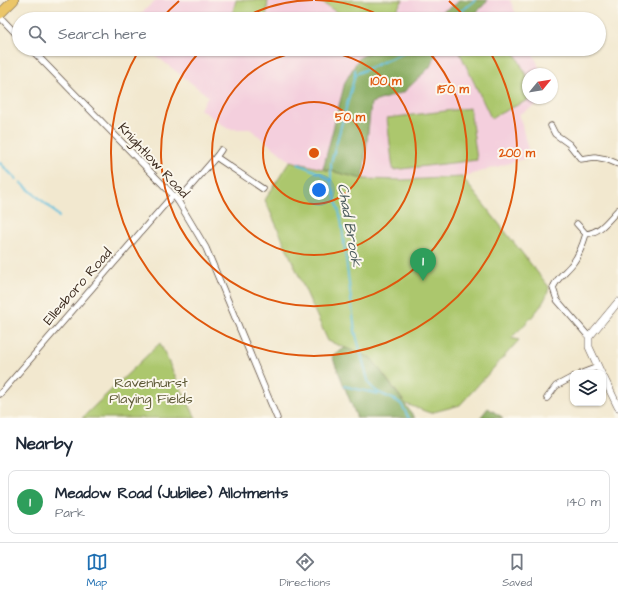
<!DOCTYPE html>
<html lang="en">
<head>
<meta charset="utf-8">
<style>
	body { margin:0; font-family:"Architects Daughter",sans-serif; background:#f2f2f3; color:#1f2937 }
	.controls { position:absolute; right:12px; bottom:12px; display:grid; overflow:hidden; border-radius:8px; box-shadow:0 1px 3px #0004 }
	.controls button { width:36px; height:36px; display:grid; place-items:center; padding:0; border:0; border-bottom:1px solid #e0e1e3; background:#fff; color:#1f2937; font:20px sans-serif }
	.compass { position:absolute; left:522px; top:68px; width:36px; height:36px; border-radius:50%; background:#fff; box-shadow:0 1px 3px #0004; rotate:60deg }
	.you { position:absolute; left:319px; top:190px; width:14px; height:14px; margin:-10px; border:3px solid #fff; border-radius:50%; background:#1a73e8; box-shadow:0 0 0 6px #1a73e833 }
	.badge { display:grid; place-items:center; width:26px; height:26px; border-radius:50%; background:#1f6fb2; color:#fff; font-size:13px; font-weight:700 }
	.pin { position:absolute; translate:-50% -33px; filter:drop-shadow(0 1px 2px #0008) }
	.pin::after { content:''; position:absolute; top:21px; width:14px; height:12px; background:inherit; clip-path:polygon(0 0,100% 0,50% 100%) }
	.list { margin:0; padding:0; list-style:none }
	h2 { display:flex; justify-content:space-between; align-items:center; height:52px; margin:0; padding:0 16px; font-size:17px }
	h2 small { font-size:13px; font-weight:400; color:#747a83 }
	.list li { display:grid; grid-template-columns:26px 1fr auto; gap:12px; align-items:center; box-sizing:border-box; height:64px; margin:0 8px 8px; padding:0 8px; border:1px solid #e0e1e3; border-radius:8px }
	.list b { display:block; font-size:15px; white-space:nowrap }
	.list p { margin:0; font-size:13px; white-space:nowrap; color:#747a83 }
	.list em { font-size:13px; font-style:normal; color:#747a83 }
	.icon { flex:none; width:22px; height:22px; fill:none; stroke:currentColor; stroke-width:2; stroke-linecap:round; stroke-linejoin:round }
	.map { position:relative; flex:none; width:618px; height:418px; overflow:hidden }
	.search { position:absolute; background:#fff; box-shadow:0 1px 3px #0004; left:12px; right:12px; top:12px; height:44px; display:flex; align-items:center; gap:10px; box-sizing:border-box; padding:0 14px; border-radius:22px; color:#747a83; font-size:15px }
	.sheet { height:124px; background:#fff }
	nav { display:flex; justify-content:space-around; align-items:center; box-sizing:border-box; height:56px; border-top:1px solid #e0e1e3; background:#fff; font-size:11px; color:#747a83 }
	nav a { display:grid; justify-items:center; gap:2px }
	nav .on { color:#1f6fb2 }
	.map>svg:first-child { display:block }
	.built { fill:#f4cfdd }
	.green { fill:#acc76d; stroke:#747846 }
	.forest { fill:#89ac60; stroke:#626b3f }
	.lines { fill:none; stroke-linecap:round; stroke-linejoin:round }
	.stream { stroke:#61c0df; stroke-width:2 }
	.minor-casing { stroke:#564639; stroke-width:7 }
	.tertiary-casing { stroke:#564639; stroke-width:8 }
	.primary-casing { stroke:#564639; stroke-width:10 }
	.minor { stroke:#fff; stroke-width:5.5 }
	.tertiary { stroke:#fff; stroke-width:7 }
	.primary { stroke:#ebc669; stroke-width:9 }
	.ring { fill:none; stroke:#df570d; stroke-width:2 }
	.labels { text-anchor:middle; stroke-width:4; stroke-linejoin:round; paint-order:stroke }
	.street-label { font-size:14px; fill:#3b2a1e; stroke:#fbf7ec }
	.park-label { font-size:14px; fill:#5d5936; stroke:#fbf7ec }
	.water-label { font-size:15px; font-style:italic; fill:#465758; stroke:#fbf7ec }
	.centre { fill:#df570d; stroke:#fbf7ec; stroke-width:2 }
	.ring-label { font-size:12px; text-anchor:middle; font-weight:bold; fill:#df570d; stroke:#fbf7ec; stroke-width:4; stroke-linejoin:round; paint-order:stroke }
</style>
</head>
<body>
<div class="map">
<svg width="618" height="418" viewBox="0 0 618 418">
	<rect width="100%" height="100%" fill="#fbf7ec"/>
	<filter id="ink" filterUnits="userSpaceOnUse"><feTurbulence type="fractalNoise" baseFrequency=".025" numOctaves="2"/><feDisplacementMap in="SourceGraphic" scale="8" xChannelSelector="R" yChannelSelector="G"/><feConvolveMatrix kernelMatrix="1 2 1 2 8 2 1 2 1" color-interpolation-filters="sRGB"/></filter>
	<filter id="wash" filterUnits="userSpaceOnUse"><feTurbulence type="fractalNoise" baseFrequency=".012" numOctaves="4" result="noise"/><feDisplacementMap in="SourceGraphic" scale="16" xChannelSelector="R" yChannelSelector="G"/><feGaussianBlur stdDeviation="0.9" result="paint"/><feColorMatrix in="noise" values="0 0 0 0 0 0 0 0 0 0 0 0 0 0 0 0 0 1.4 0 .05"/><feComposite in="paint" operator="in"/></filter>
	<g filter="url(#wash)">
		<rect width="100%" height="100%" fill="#f2e8cf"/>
		<!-- built -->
		<g class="built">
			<path d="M156,0H510L518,19H139L138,16Z"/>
			<path d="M150,49H531L542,74H528V98H550L519,114L530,157L462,177L403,180L363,179L290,161L250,129H228L200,109L208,96L151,52Z"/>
		</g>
		<!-- green -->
		<g class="green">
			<path d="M236,0H268L266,19H231Z"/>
			<path d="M318,0H403L390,19H347Z"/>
			<path d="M458,49H513L528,79V98H532L491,118Z"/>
			<path d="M470,108L477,160L393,170L387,118Z"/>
			<path d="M290,161L363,179L403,180L462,177L549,287C546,306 524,325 511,338L519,340L460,405L430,413L406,404L371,358L328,341L265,200Z"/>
			<path d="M160,343L180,387L196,418H82Z"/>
		</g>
		<!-- forest -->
		<g class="forest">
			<path d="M459,0H488L481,8L469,19H429L456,4Z"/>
			<path d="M375,49H438L430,67L404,92L371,103L363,179L323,169L345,82L359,58Z"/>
			<path d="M345,348L371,358L415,418H357L332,356Z"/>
			<path d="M488,408L502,417L503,418H480Z"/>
		</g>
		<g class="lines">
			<!-- stream -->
			<g class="stream">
				<path d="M449,19V17C456,15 470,5 475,0"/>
				<path d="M355,70V75"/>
				<path d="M0,163L16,179"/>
				<path d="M298,164L322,174L330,181"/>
				<path d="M21,183L51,208L59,217"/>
				<path d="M344,386L378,394"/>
				<path d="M409,418C406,414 404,408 401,404C391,395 379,397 369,384L355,331L341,219L331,182V163L355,75L358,73L405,52L409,49"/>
			</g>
		</g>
	</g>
	<g filter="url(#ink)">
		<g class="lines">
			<defs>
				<g id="minor">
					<path d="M0,17L19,37"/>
					<path d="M31,49L173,195L178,201L206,248L277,418"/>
					<path d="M551,126L555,134L569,144L581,159L595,157L606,159L618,164"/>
					<path d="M216,157L221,150"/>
					<path d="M178,201L216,157L263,189"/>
					<path d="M577,224L586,234C583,244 579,255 573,263C566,272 557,277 553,288L557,300L589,337"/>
					<path d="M586,234C601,232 608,220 618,210"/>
					<path d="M582,373L598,367"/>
					<path d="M0,394L173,195"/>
					<path d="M547,398L556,386L573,377"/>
				</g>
				<g id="tertiary">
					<path d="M601,373L589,347V337L618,302"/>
					<path d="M603,376L618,407"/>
				</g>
				<path id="primary" d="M0,14L14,0"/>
			</defs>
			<!-- minor casing -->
			<use href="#minor" class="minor-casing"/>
			<!-- tertiary casing -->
			<use href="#tertiary" class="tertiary-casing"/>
			<!-- primary casing -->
			<use href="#primary" class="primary-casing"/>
			<!-- minor -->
			<use href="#minor" class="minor"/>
			<!-- tertiary -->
			<use href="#tertiary" class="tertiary"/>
			<!-- primary -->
			<use href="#primary" class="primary"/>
		</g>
	</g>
	<!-- distance rings -->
	<g class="ring">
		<circle cx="314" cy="153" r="51"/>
		<circle cx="314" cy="153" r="102"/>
		<path d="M241 19A153 153 0 0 1 313 0M315 0A153 153 0 0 1 387 19M427 50A153 153 0 1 1 201 50"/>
		<path d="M162 18A203 203 0 0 1 179 1M449 1A203 203 0 0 1 466 18M489 50A203 203 0 1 1 139 50"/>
	</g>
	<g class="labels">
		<!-- street labels -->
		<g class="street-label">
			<text transform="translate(154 160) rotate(47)" y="5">Knightlow Road</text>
			<text transform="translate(77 286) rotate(-49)" y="5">Ellesboro Road</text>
		</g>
		<!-- park labels -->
		<g class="park-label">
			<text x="151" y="387">Ravenhurst<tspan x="151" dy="16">Playing Fields</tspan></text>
		</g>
		<!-- water labels -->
		<g class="water-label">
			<text transform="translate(350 225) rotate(80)" y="5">Chad Brook</text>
		</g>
	</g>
	<circle cx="314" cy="153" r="6" class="centre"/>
	<g class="ring-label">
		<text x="386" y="85">100 m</text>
		<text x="453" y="93">150 m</text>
		<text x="350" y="121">50 m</text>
		<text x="517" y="157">200 m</text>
	</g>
</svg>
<div class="controls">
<button><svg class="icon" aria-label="layers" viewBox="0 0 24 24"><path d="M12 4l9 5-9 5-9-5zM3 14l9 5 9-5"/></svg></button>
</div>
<svg class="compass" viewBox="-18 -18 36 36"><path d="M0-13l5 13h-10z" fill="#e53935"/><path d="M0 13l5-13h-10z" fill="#747a83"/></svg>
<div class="you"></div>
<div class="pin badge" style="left:423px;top:281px;background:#2e9e5b">1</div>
<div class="search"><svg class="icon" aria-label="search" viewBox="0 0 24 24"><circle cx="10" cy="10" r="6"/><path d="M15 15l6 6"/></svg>Search here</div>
</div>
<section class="sheet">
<h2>Nearby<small></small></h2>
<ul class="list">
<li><span class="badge" style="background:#2e9e5b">1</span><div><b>Meadow Road (Jubilee) Allotments</b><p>Park</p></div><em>140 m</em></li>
</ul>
</section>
<nav>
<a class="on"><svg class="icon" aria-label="map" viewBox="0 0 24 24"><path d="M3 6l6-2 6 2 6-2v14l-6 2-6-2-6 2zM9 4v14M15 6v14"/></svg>Map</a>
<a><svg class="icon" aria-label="directions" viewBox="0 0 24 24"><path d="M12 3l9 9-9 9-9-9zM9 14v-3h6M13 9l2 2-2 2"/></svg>Directions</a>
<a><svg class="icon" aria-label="saved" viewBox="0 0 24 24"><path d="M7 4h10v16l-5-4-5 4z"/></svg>Saved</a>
</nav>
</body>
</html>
